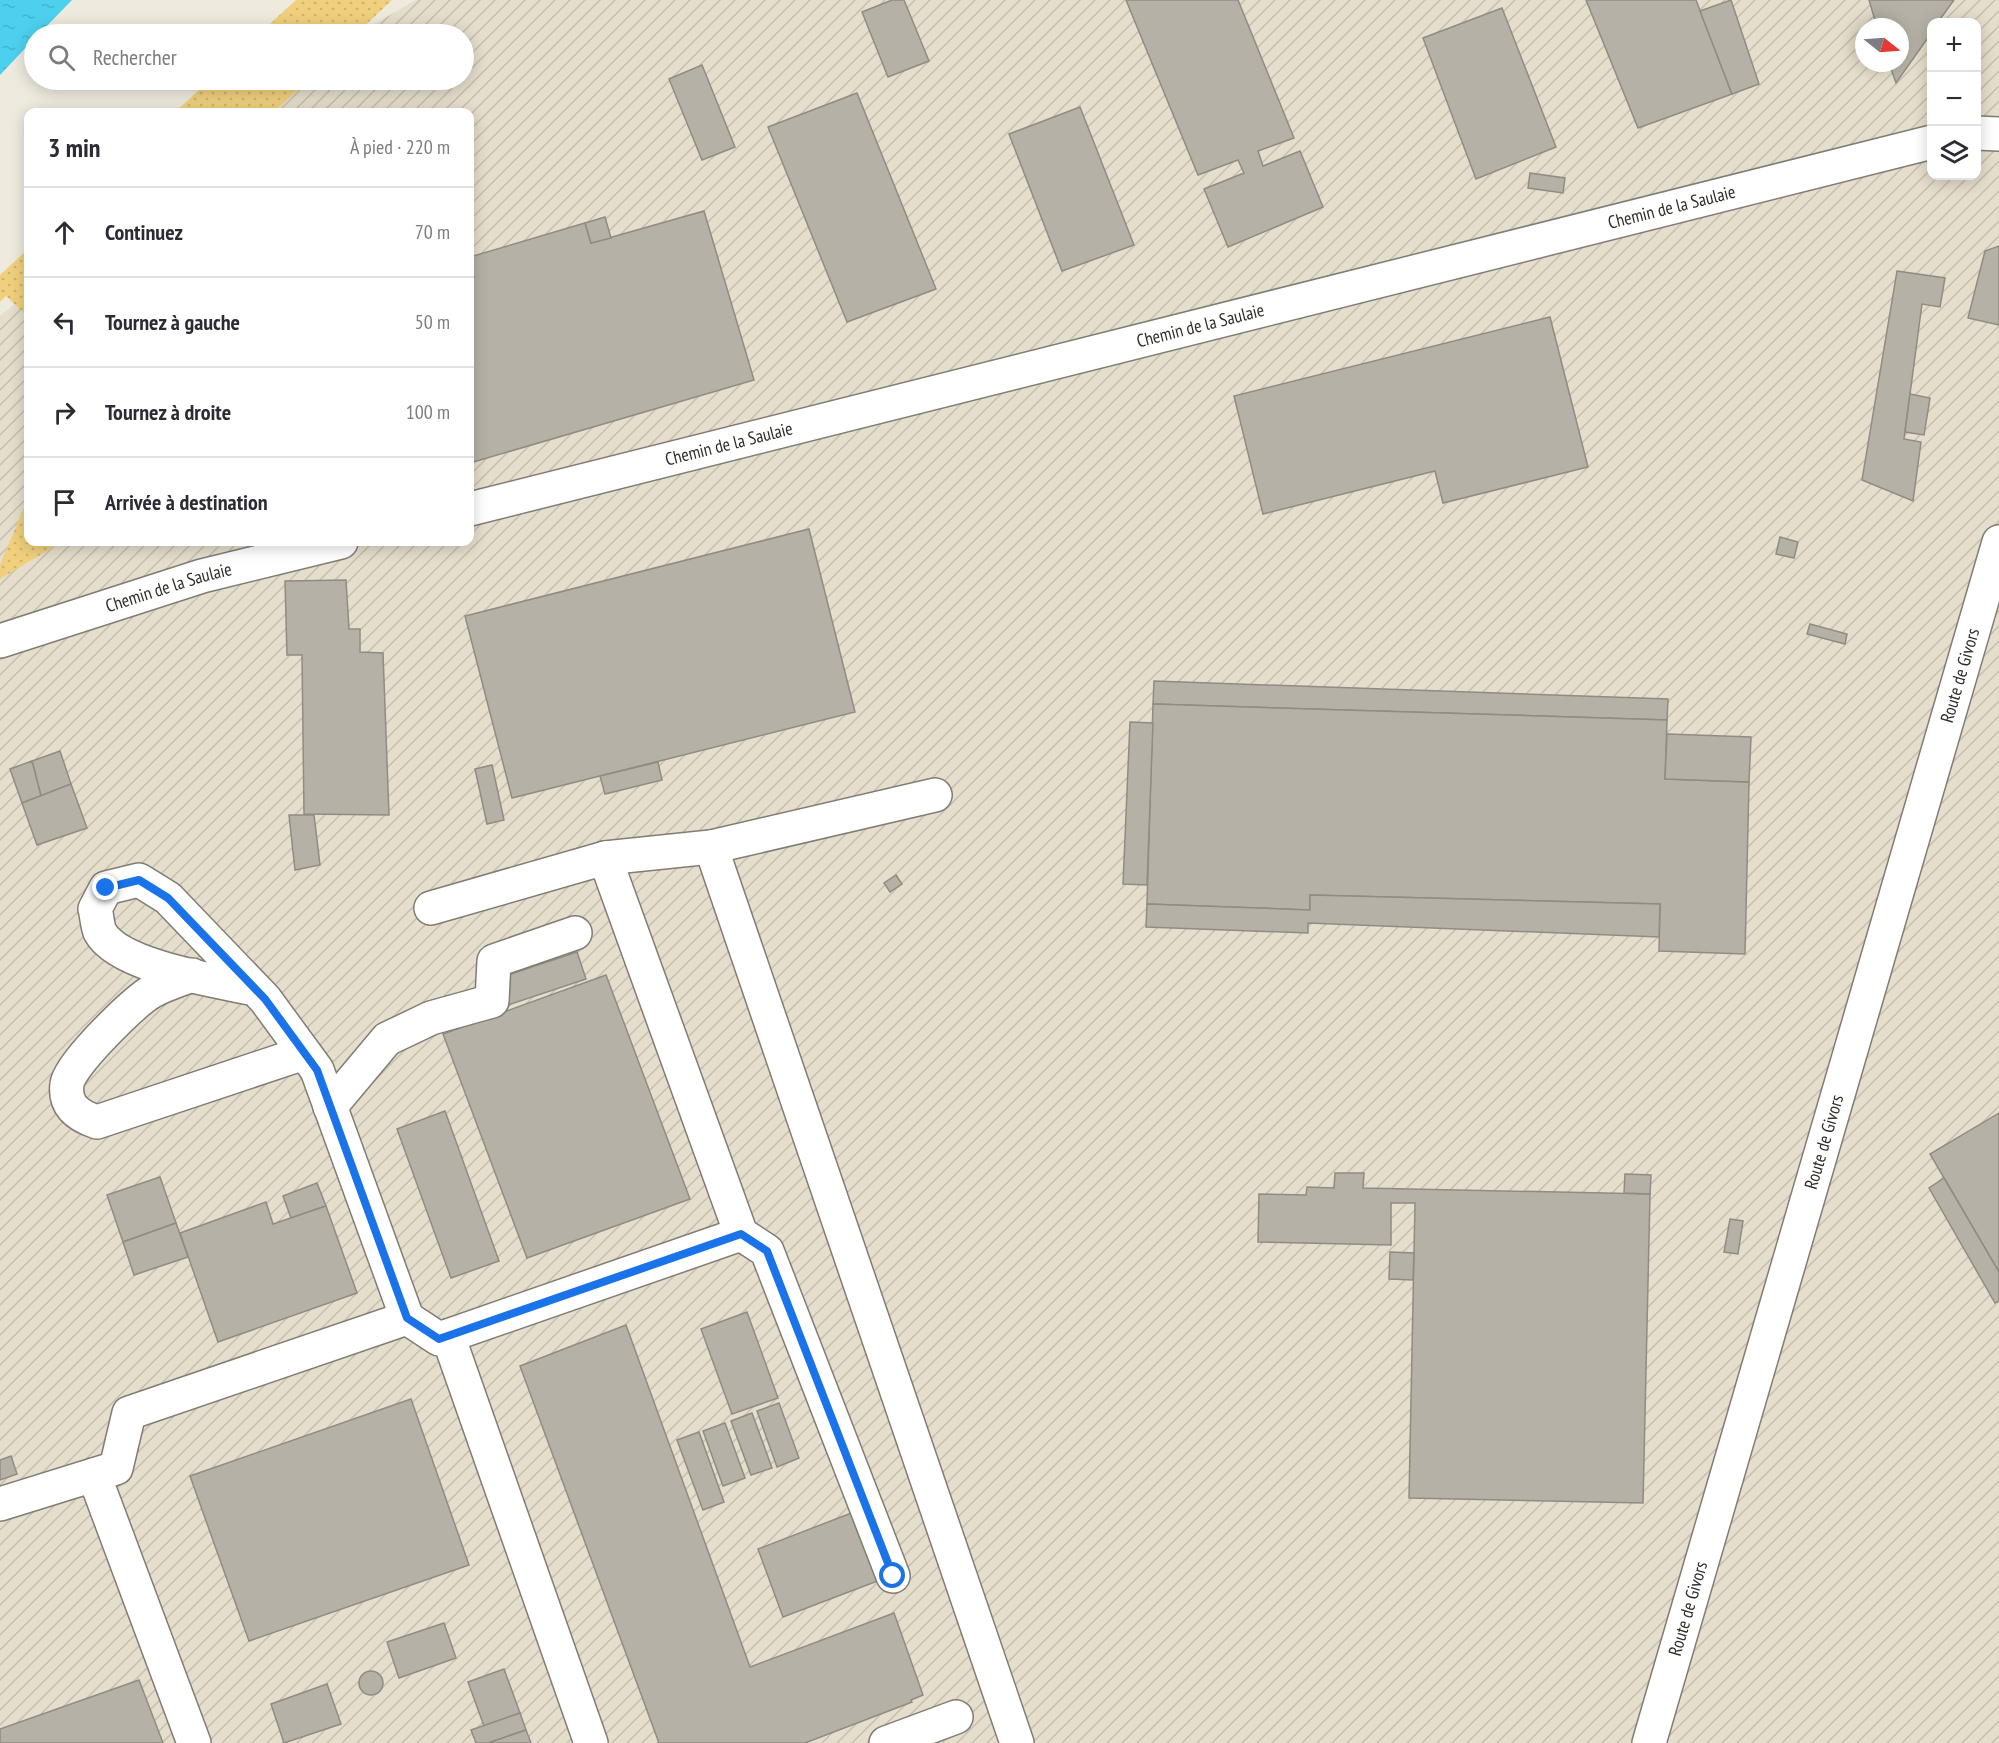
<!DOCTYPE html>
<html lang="fr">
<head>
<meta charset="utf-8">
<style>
	body { margin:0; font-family:"PT Sans Narrow",sans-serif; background:#f2f2f3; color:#2b2b33 }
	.controls { position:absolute; right:18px; top:18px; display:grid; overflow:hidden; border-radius:12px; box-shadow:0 3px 15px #0003 }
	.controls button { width:54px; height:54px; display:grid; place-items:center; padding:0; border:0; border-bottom:2px solid #e1e1e2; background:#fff; color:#2b2b33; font:30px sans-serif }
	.compass { position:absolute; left:1855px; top:18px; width:54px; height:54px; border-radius:50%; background:#fff; box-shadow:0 3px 15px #0003; rotate:107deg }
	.stop { position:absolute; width:18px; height:18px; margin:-14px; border:4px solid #1a73e8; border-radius:50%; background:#fff }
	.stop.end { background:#1a73e8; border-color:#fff; box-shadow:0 2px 6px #0008 }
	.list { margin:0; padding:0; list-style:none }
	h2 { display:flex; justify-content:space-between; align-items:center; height:78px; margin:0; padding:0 24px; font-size:26px }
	h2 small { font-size:20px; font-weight:400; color:#7c7c81 }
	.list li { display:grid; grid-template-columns:39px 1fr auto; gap:18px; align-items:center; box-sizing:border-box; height:90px; padding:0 24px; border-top:2px solid #e1e1e2 }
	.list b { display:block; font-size:22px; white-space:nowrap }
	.list em { font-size:20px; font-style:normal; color:#7c7c81 }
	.icon { flex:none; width:33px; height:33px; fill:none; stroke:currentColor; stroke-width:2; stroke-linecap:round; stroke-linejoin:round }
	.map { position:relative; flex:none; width:1999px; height:1743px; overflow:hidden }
	.search { position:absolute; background:#fff; box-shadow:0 3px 15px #0003; left:24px; top:24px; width:450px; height:66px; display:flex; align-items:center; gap:15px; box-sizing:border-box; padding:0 21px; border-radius:33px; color:#7c7c81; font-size:22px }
	.panel { position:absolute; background:#fff; box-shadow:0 3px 15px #0003; left:24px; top:108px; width:450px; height:438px; border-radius:12px }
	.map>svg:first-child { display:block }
	.industrial { fill:url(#industrial-furrows); fill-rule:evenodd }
	.grass { fill:url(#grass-dots) }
	.water { fill:url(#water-ripples) }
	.building { fill:#b5b1a6; stroke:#908c82; stroke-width:1.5 }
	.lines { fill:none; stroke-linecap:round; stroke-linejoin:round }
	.minor-casing { stroke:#817d73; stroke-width:36 }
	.minor { stroke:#fff; stroke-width:33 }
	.route { stroke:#1a73e8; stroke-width:8 }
	.labels { text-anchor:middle; stroke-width:4.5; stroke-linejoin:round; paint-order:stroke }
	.street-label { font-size:18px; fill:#2e2d28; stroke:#eeeade }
</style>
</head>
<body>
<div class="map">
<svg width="1999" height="1743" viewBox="0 0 1999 1743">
	<defs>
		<pattern id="industrial-furrows" width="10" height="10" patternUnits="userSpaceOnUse" patternTransform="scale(1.5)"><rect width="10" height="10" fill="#e5decc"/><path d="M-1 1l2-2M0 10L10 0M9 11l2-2" fill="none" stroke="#c5bfaf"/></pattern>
		<pattern id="grass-dots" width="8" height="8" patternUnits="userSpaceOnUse" patternTransform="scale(1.5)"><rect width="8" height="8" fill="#f0d07d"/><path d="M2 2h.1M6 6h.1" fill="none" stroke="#ceb36c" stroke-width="1.8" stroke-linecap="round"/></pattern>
		<pattern id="water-ripples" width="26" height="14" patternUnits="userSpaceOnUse" patternTransform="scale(1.5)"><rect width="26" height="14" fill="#4dd0ee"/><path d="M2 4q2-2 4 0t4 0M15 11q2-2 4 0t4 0" fill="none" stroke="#44b3cc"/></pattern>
	</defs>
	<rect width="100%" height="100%" fill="#eeeade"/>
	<!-- industrial -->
	<path class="industrial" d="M416,0H1999V1743H0V316L28,293V542H470V112H247L287,80H464V34H357ZM1932,22H1976V176H1932ZM1864,27H1900V63H1864Z"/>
	<!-- grass -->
	<g class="grass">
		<path d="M296,0H392L356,34H259Z"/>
		<path d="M210,80H308L274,112H175Z"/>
		<path d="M28,249V317L6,296L0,302V275Z"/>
		<path d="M28,498V542H62L0,579V565Z"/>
	</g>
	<!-- water -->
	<path class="water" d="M0,0H72L39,34H34V39L0,75Z"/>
	<!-- building -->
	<g class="building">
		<path d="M892,0H904L929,61L888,77L862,12Z"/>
		<path d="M1126,0H1238L1294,138L1258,151L1263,166L1300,151L1323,207L1228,247L1204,189L1244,173L1238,160L1198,175Z"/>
		<path d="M1586,0H1696L1732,94L1638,128Z"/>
		<path d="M1731,0L1759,84L1732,94L1700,11Z"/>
		<path d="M1869,0H1954L1938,22H1932V32L1896,83L1889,63H1900V27H1877Z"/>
		<path d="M1502,8L1556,147L1476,179L1423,38Z"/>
		<path d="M702,65L735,147L702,160L669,79Z"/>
		<path d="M857,93L936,289L847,322L768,127Z"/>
		<path d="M1080,107L1134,245L1062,271L1009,134Z"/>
		<path d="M1530,173L1565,178L1563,193L1528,188Z"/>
		<path d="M704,211L754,380L470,463V279L474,278L470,257L585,223L591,243Z"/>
		<path d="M605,217L611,238L591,243L585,223Z"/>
		<path d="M1999,246V325L1968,318L1985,251Z"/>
		<path d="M1897,271L1945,278L1940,307L1922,304L1904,439L1921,442L1913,501L1862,480Z"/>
		<path d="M1550,317L1588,467L1443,503L1435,471L1263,514L1234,396Z"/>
		<path d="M1910,394L1930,398L1924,435L1905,432Z"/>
		<path d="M809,529L855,712L512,798L465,616Z"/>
		<path d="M1780,537L1798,542L1794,558L1776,554Z"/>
		<path d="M346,580L349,629H360V652L383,653L389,815L304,814L302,655H287L285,581Z"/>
		<path d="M1810,624L1847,634L1845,644L1807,634Z"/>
		<path d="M1154,681L1668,699L1667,720L1153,704Z"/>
		<path d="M1153,704L1667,720L1665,779L1749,782L1745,954L1659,951L1660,904L1310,895V910L1147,904Z"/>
		<path d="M1130,722L1153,723L1147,885L1123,884Z"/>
		<path d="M1667,734L1751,737L1749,782L1665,779Z"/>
		<path d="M60,751L71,784L41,796L32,761Z"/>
		<path d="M32,761L41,796L22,803L10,769Z"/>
		<path d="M658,762L662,780L605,794L600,776Z"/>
		<path d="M492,765L504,820L487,824L475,769Z"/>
		<path d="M71,784L87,828L37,845L22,803Z"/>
		<path d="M289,815H314L320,865L295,870Z"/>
		<path d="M896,875L902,884L890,892L884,883Z"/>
		<path d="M1310,895L1660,904L1659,937L1308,923V933L1146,927L1147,904L1310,910Z"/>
		<path d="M577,952L586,979L508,1005L499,978Z"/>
		<path d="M606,975L690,1199L527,1258L443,1034Z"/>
		<path d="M445,1111L499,1261L451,1278L397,1129Z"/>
		<path d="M1999,1113V1272L1930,1154Z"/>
		<path d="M1335,1173H1364L1363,1188L1650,1194L1643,1503L1409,1498L1415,1203H1391V1245L1258,1242L1259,1194L1306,1195L1307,1187L1334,1188Z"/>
		<path d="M1625,1174L1651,1175L1650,1194L1624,1193Z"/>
		<path d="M160,1177L176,1223L123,1242L107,1195Z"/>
		<path d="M1944,1178L1999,1272V1301L1995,1303L1929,1188Z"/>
		<path d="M317,1183L326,1206L291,1218L283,1196Z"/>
		<path d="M266,1202L273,1224L326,1206L357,1293L218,1342L180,1233Z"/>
		<path d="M1730,1219L1743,1221L1738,1254L1724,1252Z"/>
		<path d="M176,1223L188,1257L134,1275L123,1242Z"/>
		<path d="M1390,1252L1414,1253L1413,1280L1389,1279Z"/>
		<path d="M747,1312L778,1398L732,1414L701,1329Z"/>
		<path d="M626,1325L750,1667L894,1613L923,1695L911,1700L912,1702L805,1743H659L520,1366Z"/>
		<path d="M411,1399L469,1565L249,1641L190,1476Z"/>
		<path d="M779,1403L799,1458L777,1467L757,1411Z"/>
		<path d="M752,1413L772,1468L751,1475L731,1421Z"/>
		<path d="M725,1423L745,1478L723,1486L703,1431Z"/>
		<path d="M699,1432L724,1502L703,1510L677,1440Z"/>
		<path d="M11,1456L17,1474L0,1480V1460Z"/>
		<path d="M854,1512L880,1580L783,1617L758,1549Z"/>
		<path d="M444,1623L456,1658L399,1678L387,1642Z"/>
		<path d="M504,1669L520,1713L484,1726L468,1682Z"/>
		<circle cx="371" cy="1683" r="12"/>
		<path d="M139,1680L163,1743H0V1729Z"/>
		<path d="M327,1684L341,1724L284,1743L271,1704Z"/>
		<path d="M520,1713L526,1730L488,1743H476L471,1730Z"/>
		<path d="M526,1730L531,1743H488Z"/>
	</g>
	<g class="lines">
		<defs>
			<g id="minor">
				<path d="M1976,133L1999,134"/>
				<path id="s1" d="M470,509L1932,142"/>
				<path id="s2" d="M0,641L202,576L341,542"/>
				<path d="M935,795L711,847L1017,1743"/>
				<path d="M605,858L711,847"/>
				<path d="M192,975C177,981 158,986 145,996C129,1008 69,1065 67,1084C64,1107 79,1116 97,1122L304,1053"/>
				<path d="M255,989C218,981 119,967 100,932C97,925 97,915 95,909L106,888L139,880L168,898L265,999L317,1070L407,1318"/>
				<path d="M330,1107L387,1039L431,1018L492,1001L494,961L575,933"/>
				<path d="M741,1234L767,1251L893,1576"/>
				<path d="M448,1336L591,1743"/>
				<path d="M94,1475L194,1743"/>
				<path d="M0,1504L116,1468L129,1413L407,1318L439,1339L741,1234L605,858L431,908"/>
				<path d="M886,1743L956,1717"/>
				<path id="s3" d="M1649,1743L1999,542"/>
			</g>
		</defs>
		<!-- minor casing -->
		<use href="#minor" class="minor-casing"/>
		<!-- minor -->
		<use href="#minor" class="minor"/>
	</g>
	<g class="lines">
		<!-- route -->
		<path class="route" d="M106,888L139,880L168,898L265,999L317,1070L407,1318L439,1339L741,1234L767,1251L893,1576"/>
	</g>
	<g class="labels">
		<!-- street labels -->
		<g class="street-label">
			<text dy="6" stroke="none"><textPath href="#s1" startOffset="1239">Chemin de la Saulaie</textPath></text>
			<text dy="6" stroke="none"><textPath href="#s1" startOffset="753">Chemin de la Saulaie</textPath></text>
			<text dy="6" stroke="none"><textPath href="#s1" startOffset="267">Chemin de la Saulaie</textPath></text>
			<text dy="6" stroke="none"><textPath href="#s2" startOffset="177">Chemin de la Saulaie</textPath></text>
			<text dy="6" stroke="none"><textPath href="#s3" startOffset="1112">Route de Givors</textPath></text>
			<text dy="6" stroke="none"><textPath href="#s3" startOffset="626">Route de Givors</textPath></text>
			<text dy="6" stroke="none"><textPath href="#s3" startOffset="140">Route de Givors</textPath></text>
		</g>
	</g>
</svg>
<div class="controls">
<button>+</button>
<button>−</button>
<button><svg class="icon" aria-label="layers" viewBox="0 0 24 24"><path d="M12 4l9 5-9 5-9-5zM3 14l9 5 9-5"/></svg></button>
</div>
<svg class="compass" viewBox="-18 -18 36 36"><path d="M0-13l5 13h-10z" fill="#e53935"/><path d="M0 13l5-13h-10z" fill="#7c7c81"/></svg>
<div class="stop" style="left:893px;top:1576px"></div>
<div class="stop end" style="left:106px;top:888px"></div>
<div class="search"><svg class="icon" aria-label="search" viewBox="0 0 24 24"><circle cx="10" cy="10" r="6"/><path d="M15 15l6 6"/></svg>Rechercher</div>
<section class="panel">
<h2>3 min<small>À pied · 220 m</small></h2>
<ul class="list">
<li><svg class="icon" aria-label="ahead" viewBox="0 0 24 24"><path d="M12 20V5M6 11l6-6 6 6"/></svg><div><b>Continuez</b></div><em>70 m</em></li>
<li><svg class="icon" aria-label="left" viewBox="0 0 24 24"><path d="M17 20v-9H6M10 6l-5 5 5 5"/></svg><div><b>Tournez à gauche</b></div><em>50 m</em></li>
<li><svg class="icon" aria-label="right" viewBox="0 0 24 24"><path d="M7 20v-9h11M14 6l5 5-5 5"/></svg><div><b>Tournez à droite</b></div><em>100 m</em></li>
<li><svg class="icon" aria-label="arrive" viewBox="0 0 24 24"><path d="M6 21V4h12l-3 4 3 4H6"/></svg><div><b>Arrivée à destination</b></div></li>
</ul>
</section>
</div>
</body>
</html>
